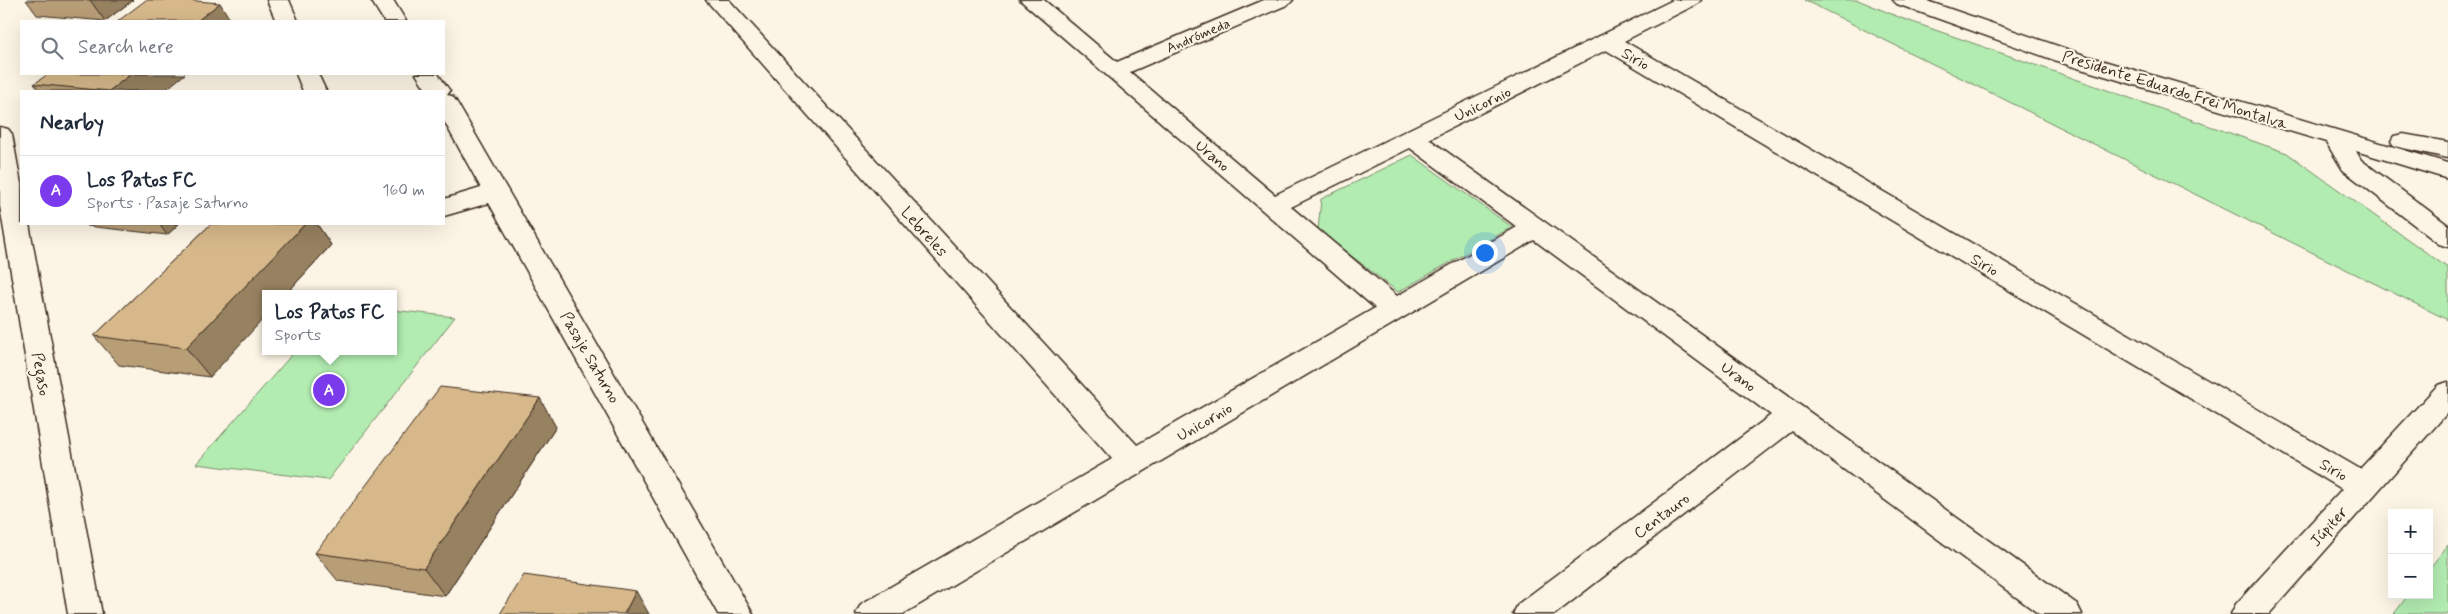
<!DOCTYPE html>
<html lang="en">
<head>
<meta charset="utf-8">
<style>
	body { margin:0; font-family:Mynerve,sans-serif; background:#f6f6f7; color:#1f2937 }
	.controls { position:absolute; right:15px; bottom:15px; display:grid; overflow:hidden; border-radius:0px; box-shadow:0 5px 20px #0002 }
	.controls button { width:45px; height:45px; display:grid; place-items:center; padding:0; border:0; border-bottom:1px solid #e0e1e3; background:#fff; color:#1f2937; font:25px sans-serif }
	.you { position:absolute; left:1484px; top:252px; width:18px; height:18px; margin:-12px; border:4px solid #fff; border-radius:50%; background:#1a73e8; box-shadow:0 0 0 8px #1a73e833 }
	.badge { display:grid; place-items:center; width:32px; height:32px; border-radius:50%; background:#7c3aed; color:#fff; font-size:16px; font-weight:700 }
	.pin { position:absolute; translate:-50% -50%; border:2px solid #fff; box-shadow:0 1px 5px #0006 }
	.popup { position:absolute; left:262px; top:290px; width:135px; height:65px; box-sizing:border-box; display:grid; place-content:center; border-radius:0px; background:#fff; filter:drop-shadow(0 1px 4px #0005); font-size:16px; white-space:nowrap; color:#747a83 }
	.popup b { font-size:19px; color:#1f2937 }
	.popup::after { content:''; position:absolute; left:50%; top:100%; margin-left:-10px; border:10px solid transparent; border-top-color:#fff }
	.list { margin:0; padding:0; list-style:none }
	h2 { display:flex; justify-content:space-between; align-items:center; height:65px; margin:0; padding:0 20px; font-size:21px }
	h2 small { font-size:16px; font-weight:400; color:#747a83 }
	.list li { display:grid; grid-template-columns:32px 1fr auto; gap:15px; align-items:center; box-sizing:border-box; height:70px; padding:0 20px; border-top:1px solid #e0e1e3 }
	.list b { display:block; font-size:19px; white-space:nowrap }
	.list p { margin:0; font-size:16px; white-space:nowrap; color:#747a83 }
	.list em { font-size:16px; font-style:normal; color:#747a83 }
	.icon { flex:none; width:28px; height:28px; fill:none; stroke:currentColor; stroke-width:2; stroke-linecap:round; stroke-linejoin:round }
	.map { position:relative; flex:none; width:2448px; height:614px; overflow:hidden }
	.search { position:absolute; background:#fff; box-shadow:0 5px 20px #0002; left:20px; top:20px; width:425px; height:55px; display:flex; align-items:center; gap:12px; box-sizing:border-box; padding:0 18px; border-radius:0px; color:#747a83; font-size:19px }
	.panel { position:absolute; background:#fff; box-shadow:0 5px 20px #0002; left:20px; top:90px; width:425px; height:135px; border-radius:0px }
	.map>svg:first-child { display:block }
	.green { fill:#b2ecb1; stroke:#768b68 }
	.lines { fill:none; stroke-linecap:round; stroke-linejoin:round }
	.minor-casing { stroke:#3b2a1e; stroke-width:3 }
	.minor { fill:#fcf5e5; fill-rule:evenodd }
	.wall { fill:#b89e77; stroke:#3b2a1e }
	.shaded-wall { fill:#968161; stroke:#3b2a1e }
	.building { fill:#d6b88a; stroke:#3b2a1e }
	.labels { text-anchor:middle; stroke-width:4; stroke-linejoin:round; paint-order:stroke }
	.far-street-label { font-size:14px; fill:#3b2a1e; stroke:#fcf5e5 }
	.street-label { font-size:16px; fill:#3b2a1e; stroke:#fcf5e5 }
</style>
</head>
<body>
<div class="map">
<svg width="2448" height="614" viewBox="0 0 2448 614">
	<rect width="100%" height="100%" fill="#fcf5e5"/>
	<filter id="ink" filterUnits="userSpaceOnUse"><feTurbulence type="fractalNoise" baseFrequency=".02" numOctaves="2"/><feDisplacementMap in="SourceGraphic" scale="10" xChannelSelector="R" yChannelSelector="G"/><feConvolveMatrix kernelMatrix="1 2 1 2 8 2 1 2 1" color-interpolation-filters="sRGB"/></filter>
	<g filter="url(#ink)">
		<!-- green -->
		<g class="green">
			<path d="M1804,0H1858L1901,18L2287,153L2448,268V320Z"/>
			<path d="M1412,155L1512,227L1398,292L1318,230L1321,199Z"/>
			<path d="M393,310L455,317L328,480L196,464L295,351H393Z"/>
			<path d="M2448,545V614H2394L2408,595H2429V569Z"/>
		</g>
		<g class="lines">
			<defs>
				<g id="minor">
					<path d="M267,0H289L298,21H276Z"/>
					<path d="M371,0H393L406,21H384Z"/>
					<path d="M706,0H729L1137,445L1375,308L1020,0H1044L1117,62L1264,0H1293L1289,4L1130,72L1275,195L1673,0H1701L1697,4L1624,41L2360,469L2438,385L2448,382V412L2269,614H2231L2236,604L2342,489L1606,50L1429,139L2077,604L2082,614H2039L1792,431L1555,614H1513L1518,604L1771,415L1534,240L903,614H856L861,604L1112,459ZM1410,148L1517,227L1397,296L1291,207Z"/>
					<path d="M1893,0H1924L2087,56L2448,163V179L2356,151L2361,160L2448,225V247L2439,244L2343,170L2326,142L2071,66L1897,4Z"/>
					<path d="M296,74H318L326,91H303Z"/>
					<path d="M416,74H438L450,91L447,95L452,96L456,101L753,614H718L489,203L444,216V199L481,188L444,121V91H427Z"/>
					<path d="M0,127L8,129L12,134L21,184V224H29L102,614H68L0,206Z"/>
					<path d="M2403,134L2448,142V158L2394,146L2391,141L2394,136Z"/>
				</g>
			</defs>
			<!-- minor casing -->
			<use href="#minor" class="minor-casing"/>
			<!-- minor -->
			<use href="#minor" class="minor"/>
		</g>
		<!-- wall -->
		<g class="wall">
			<path d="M26,0H133L105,21L37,15Z"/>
			<path d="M34,84L164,91H40Z"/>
			<path d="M85,224H179L167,235L87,226Z"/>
			<path d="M211,224H317L331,245L286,294H265L210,377L119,365L94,336Z"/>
			<path d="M556,427L445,596L338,581L315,553Z"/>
		</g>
		<!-- shaded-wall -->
		<g class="shaded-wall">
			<path d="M90,0H133L105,21Z"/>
			<path d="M220,3L231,21H197Z"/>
			<path d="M131,74H185L164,91H109Z"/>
			<path d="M159,224H179L167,235Z"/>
			<path d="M305,224H317L331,245L286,294H265V317L210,377L186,348Z"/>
			<path d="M540,398L556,427L445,596L424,568Z"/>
			<path d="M636,591L649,614H624Z"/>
		</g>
		<!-- building -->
		<g class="building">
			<path d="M146,0H184L220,3L197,21H118Z"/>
			<path d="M48,74H131L109,91L34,84Z"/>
			<path d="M211,224H305L186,348L94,336Z"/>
			<path d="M440,387L540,398L424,568L315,553Z"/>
			<path d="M524,575L636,591L624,614H500Z"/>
		</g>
	</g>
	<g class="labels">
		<!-- far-street labels -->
		<g class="far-street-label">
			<text transform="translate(1198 35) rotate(-23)" y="5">Andrómeda</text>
		</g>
		<!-- street labels -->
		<g class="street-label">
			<text transform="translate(1636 58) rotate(30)" y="6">Sirio</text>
			<text transform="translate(2175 89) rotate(17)" y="6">Presidente Eduardo Frei Montalva</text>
			<text transform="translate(1482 103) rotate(-26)" y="6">Unicornio</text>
			<text transform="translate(1213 155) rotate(40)" y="6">Urano</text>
			<text transform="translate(925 231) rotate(48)" y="6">Lebreles</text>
			<text transform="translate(1985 264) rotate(30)" y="6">Sirio</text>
			<text transform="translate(591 357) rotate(60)" y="6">Pasaje Saturno</text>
			<text transform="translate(42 374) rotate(80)" y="6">Pegaso</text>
			<text transform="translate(1739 376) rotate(36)" y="6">Urano</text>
			<text transform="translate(1204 421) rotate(-30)" y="6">Unicornio</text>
			<text transform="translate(2334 469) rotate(30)" y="6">Sirio</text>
			<text transform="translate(1661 515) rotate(-37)" y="6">Centauro</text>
			<text transform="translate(2328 526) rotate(-48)" y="6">Júpiter</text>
		</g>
	</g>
</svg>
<div class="controls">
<button>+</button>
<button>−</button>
</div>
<div class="you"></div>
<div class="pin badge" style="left:329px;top:390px">A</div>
<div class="popup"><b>Los Patos FC</b>Sports</div>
<div class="search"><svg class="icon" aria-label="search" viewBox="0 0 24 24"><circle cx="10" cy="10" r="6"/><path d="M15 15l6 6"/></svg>Search here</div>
<section class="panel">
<h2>Nearby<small></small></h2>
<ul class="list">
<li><span class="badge">A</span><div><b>Los Patos FC</b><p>Sports · Pasaje Saturno</p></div><em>160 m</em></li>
</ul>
</section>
</div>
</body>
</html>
